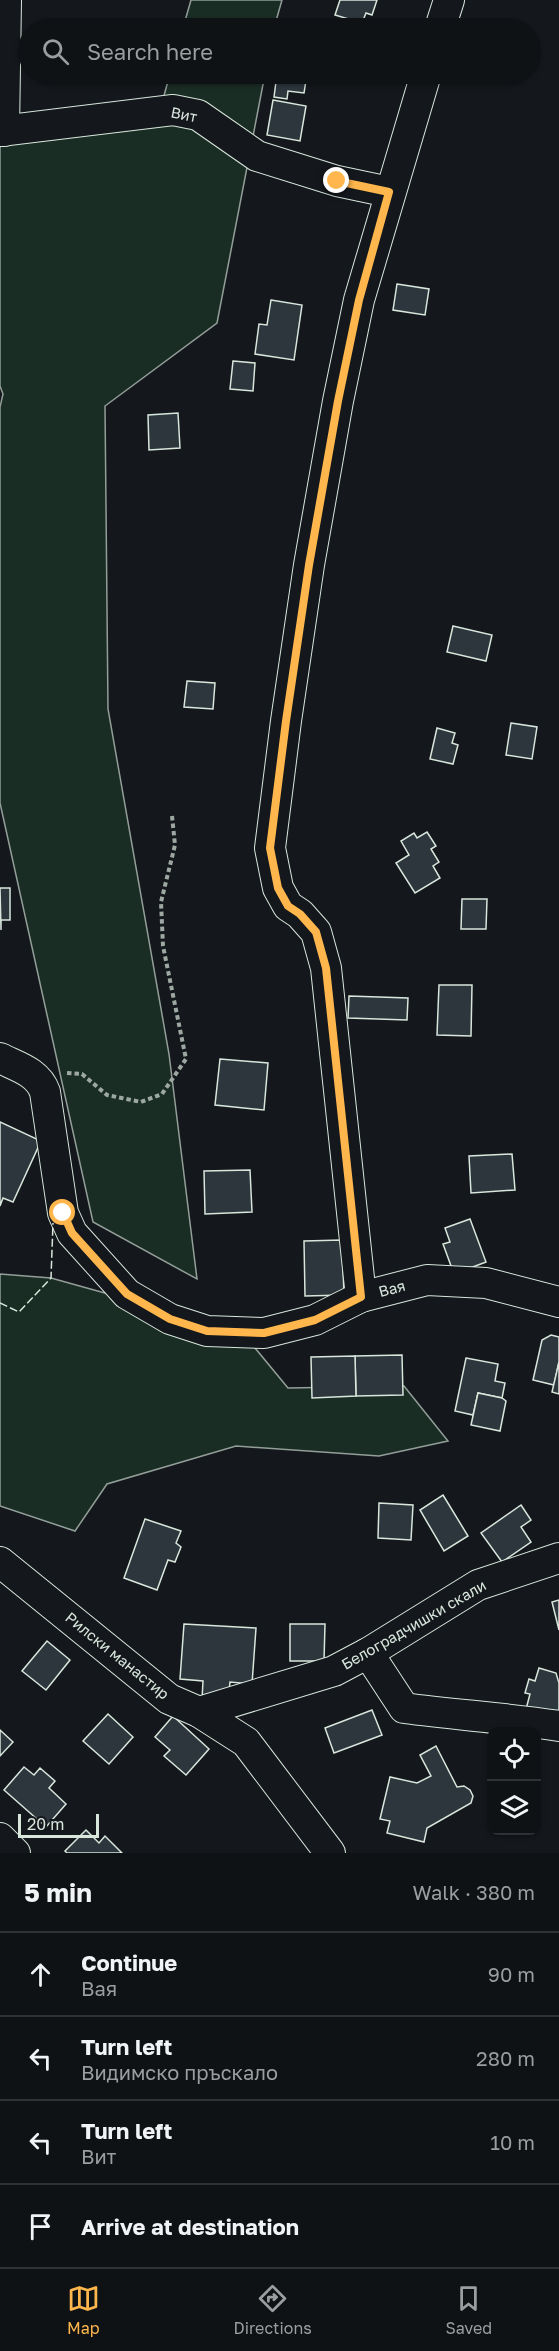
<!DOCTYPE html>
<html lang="en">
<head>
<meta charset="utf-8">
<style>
	body { margin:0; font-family:"Golos Text",sans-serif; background:#1d2022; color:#f1f3f6 }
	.controls { position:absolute; right:18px; bottom:18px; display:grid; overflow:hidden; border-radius:12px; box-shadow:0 2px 4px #0004 }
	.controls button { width:54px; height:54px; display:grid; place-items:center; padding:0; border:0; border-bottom:2px solid #2f3234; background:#0f1215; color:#f1f3f6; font:30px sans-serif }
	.scale { position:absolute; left:18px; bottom:15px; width:81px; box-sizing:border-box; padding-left:6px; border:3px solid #d8e6dc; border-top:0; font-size:16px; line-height:21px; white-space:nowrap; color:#d8e6dc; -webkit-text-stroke:4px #14181c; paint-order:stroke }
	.stop { position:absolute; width:18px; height:18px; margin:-14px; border:4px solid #ffb74d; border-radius:50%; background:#fff }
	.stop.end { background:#ffb74d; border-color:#fff; box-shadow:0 2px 6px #0008 }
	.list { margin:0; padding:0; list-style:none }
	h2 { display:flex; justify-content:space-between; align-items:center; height:78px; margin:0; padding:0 24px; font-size:26px }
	h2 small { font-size:20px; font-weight:400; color:#9b9ea0 }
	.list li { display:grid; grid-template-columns:39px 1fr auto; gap:18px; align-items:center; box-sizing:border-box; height:84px; padding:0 24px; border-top:2px solid #2f3234 }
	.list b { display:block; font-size:22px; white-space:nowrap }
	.list p { margin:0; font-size:20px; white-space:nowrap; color:#9b9ea0 }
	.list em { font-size:20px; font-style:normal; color:#9b9ea0 }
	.icon { flex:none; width:33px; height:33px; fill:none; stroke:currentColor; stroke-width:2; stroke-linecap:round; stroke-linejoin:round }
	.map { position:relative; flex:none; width:559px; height:1853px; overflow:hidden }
	.search { position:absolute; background:#0f1215; box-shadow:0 2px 4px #0004; left:18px; right:18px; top:18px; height:66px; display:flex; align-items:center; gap:15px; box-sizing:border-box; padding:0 21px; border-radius:33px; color:#9b9ea0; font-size:22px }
	.sheet { height:414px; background:#0f1215 }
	nav { display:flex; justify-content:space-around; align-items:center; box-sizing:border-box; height:84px; border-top:2px solid #2f3234; background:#0f1215; font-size:16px; color:#9b9ea0 }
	nav a { display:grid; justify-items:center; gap:3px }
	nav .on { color:#ffb74d }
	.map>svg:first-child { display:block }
	.green { fill:#1a2d24; stroke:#939e99; stroke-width:1.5 }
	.building { fill:#2c363c; stroke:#d8e6dc; stroke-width:1.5 }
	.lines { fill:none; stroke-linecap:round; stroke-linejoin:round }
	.minor-casing { stroke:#d8e6dc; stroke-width:32 }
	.path { stroke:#9da8a2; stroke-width:4; stroke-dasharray:4.5 3; stroke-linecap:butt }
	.minor { stroke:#14181c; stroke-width:30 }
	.fence { stroke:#d8e6dc; stroke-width:1.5; stroke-dasharray:8 3; stroke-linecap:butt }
	.route { stroke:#ffb74d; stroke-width:8 }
	.labels { text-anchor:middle; stroke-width:4.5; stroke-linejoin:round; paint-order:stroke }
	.street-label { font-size:15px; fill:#d8e6dc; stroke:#14181c }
</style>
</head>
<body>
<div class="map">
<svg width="559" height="1853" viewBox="0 0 559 1853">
	<rect width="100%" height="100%" fill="#14181c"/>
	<!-- green -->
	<g class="green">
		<path d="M191,0H282L274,28H183Z"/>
		<path d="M170,74H265L217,323L105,406L108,709L169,1054L197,1279L93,1222L0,803V407L3,394L0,386V145L158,117Z"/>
		<path d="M0,1274L51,1278L241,1331L288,1388L404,1386L448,1441L379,1456L236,1446L107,1484L75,1531L0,1506Z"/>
	</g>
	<!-- building -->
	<g class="building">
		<path d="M340,0H377L372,15L366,13L362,23L335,15Z"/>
		<path d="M277,74H307L304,93L288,91L287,99L274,97Z"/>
		<path d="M273,100L306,106L300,141L267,135Z"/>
		<path d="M397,284L429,289L425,315L393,310Z"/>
		<path d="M271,300L302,305L294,360L255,354L259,324L267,325Z"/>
		<path d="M233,361L255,363L253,391L230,389Z"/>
		<path d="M178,413L180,448L149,450L148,415Z"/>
		<path d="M453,626L492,635L486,661L447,652Z"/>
		<path d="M187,681L215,683L213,709L184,707Z"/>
		<path d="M511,723L537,727L532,759L506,755Z"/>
		<path d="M437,728L455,733L452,743L458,745L453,764L430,759Z"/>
		<path d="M427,832L436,846L431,849L439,862L433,866L440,878L415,893L396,863L409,855L401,841L414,833L417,838Z"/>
		<path d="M0,888H10V920H1V930Z"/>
		<path d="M462,899H487L486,929H461Z"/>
		<path d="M439,985H472L471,1036L437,1035Z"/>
		<path d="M349,996L408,998L407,1020L348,1018Z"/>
		<path d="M220,1059L268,1063L264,1110L215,1105Z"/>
		<path d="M0,1122L41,1141L13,1202L3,1198L0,1206Z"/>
		<path d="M512,1154L515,1190L471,1193L469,1156Z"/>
		<path d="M250,1170L252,1212L205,1214L204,1171Z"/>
		<path d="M470,1219L486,1262L454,1274L443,1244L450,1242L445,1228Z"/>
		<path d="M342,1240L344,1295L305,1296L304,1241Z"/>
		<path d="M551,1335L559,1337V1362L554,1385L533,1380L542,1340Z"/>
		<path d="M402,1355L403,1395L356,1396L355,1356Z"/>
		<path d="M355,1356L356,1396L312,1398L311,1357Z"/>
		<path d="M466,1358L498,1364L495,1381L505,1383L502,1398L478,1393L473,1415L455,1411Z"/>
		<path d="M559,1362V1394L552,1392Z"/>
		<path d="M478,1393L502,1398L506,1401L500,1431L471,1425Z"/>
		<path d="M443,1495L468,1536L444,1551L420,1510Z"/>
		<path d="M379,1503L413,1505L411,1540L378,1538Z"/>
		<path d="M521,1505L531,1520L521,1527L531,1542L502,1562L481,1533Z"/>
		<path d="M145,1519L181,1531L176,1543L181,1547L175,1562L168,1560L157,1590L124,1578Z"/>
		<path d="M559,1600V1630L552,1602Z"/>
		<path d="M184,1624L256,1628L252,1684L230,1682L228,1702L202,1700L203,1681L180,1679Z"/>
		<path d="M290,1624H325L324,1661H290Z"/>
		<path d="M47,1641L70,1660L46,1690L22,1671Z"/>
		<path d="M539,1668L556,1673L559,1683V1712L525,1713L530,1694L525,1693L529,1679L535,1681Z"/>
		<path d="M372,1710L382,1735L334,1753L325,1728Z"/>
		<path d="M108,1714L133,1737L109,1764L83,1741Z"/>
		<path d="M173,1716L209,1749L186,1775L164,1756L170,1750L155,1737Z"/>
		<path d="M0,1730L13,1742L0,1756Z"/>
		<path d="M436,1746L457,1787L464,1786L470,1790L473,1796L471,1803L427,1828L424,1842L387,1833L390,1821L380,1819L390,1777L417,1783L431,1776L420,1755Z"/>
		<path d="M24,1767L34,1775L40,1768L55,1781L49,1788L66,1804L46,1827L4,1790Z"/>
		<path d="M86,1830L99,1843L105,1836L122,1853H67L65,1851Z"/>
	</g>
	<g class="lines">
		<defs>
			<g id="minor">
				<path d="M440,28L449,0"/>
				<path d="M0,131L173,110L198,115L257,156L337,181L389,192"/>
				<path d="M4,131L6,0"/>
				<path d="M0,1058C18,1067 38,1072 45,1092L63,1213L72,1233L127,1294L170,1319L207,1331L264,1333L315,1320L361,1297L427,1280L486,1283L559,1302"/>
				<path d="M361,1297L326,968L316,932L300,914L288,906L278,888L270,848L286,721L309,565L338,401L359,300L426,74"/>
				<path d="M0,1562L169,1699L199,1712L246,1742L330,1853"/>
				<path d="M368,1653L404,1708C456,1715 507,1718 559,1726"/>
				<path d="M199,1712L334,1671L368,1653L478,1585L559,1558"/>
				<path d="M0,1838L15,1853"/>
			</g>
		</defs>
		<!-- minor casing -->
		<use href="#minor" class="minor-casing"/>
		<!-- path -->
		<path class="path" d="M67,1073L82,1074L107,1095L141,1102L162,1094L186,1059L163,946L161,902L175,845L172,816"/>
		<!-- minor -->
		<use href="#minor" class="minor"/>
		<!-- fence -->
		<path class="fence" d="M0,1303L19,1312L51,1278L53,1223"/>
	</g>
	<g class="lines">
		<!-- route -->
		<path class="route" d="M63,1213L72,1233L127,1294L170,1319L207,1331L264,1333L315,1320L361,1297L326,968L316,932L300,914L288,906L278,888L270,848L286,721L309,565L338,401L359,300L389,192L337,181"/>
	</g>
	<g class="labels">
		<!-- street labels -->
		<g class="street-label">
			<text transform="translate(184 115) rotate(11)" y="5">Вит</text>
			<text transform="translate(392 1289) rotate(-15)" y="5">Вая</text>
			<text transform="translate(414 1625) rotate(-30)" y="5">Белоградчишки скали</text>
			<text transform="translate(117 1656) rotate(39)" y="5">Рилски манастир</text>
		</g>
	</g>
</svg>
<div class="controls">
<button><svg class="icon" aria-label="locate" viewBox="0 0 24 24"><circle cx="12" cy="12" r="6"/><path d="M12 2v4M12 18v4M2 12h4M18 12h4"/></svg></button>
<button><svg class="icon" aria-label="layers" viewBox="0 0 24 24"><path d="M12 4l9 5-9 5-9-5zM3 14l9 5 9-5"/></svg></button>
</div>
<div class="scale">20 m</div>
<div class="stop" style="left:63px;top:1213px"></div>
<div class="stop end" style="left:337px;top:181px"></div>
<div class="search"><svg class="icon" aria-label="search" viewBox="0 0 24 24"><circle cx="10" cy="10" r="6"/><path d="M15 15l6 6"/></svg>Search here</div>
</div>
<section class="sheet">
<h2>5 min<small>Walk · 380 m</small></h2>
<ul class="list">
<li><svg class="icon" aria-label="ahead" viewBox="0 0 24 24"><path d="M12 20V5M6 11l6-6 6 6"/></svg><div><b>Continue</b><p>Вая</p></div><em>90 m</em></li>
<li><svg class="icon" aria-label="left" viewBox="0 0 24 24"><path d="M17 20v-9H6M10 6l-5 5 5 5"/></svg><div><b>Turn left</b><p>Видимско пръскало</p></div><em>280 m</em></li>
<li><svg class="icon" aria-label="left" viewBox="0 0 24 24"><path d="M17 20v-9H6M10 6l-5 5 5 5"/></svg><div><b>Turn left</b><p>Вит</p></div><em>10 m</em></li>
<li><svg class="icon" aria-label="arrive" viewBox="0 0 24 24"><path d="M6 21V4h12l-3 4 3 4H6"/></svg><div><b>Arrive at destination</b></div></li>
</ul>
</section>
<nav>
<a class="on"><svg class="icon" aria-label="map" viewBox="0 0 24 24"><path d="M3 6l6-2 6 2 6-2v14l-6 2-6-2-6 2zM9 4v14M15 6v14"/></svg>Map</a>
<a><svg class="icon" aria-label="directions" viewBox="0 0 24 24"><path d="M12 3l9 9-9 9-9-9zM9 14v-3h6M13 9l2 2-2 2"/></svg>Directions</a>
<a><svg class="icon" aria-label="saved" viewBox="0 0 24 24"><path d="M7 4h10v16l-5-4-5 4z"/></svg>Saved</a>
</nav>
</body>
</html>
